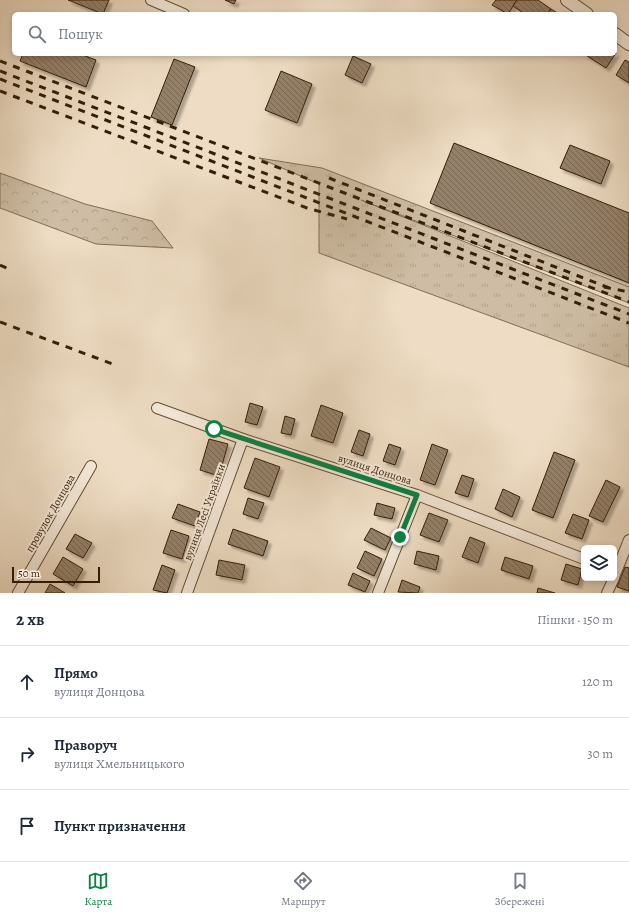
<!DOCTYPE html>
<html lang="uk">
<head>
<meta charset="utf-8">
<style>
	body { margin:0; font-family:Alegreya,serif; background:#f6f6f7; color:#1f2937 }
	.controls { position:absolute; right:12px; bottom:12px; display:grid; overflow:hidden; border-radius:6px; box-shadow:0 2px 6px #0003 }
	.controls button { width:36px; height:36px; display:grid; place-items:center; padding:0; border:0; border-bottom:1px solid #e0e1e3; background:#fff; color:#1f2937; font:20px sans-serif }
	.scale { position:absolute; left:12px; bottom:10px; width:88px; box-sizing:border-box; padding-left:4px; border:2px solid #341e06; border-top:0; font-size:11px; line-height:14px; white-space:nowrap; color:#341e06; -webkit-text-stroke:3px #f4e9d9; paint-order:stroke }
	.stop { position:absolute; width:12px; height:12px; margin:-9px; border:3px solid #0b8043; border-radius:50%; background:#fff }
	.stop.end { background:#0b8043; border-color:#fff; box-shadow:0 1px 4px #0008 }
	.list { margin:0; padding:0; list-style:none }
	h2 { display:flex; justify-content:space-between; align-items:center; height:52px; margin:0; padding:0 16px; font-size:17px }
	h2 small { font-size:13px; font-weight:400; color:#747a83 }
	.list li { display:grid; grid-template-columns:26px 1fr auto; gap:12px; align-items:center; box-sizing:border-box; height:72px; padding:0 16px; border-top:1px solid #e0e1e3 }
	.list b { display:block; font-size:15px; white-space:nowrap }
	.list p { margin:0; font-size:13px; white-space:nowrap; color:#747a83 }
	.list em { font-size:13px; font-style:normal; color:#747a83 }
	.icon { flex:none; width:22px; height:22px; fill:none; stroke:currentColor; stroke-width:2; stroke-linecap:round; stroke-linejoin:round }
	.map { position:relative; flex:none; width:629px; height:593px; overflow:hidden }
	.search { position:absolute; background:#fff; box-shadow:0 2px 6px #0003; left:12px; right:12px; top:12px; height:44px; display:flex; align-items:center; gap:10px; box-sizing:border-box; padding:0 14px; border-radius:6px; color:#747a83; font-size:15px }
	.sheet { height:268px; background:#fff }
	nav { display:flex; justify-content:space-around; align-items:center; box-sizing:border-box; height:56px; border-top:1px solid #e0e1e3; background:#fff; font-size:11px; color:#747a83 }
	nav a { display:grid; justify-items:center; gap:2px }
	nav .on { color:#0b8043 }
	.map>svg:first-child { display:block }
	.grass { fill:url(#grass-tufts); stroke:#816e55 }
	.forest { fill:url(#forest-crowns); stroke:#816e55 }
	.building { fill:url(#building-back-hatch); stroke:#341e06; filter:url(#shadow) }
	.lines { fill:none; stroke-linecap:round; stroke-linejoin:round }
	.minor-casing { stroke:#624e36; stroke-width:12 }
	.tertiary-casing { stroke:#624e36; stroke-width:14 }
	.minor { stroke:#f4e9d9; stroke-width:10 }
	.tertiary { stroke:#f4e9d9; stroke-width:12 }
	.rail { stroke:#341e06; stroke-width:3; stroke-dasharray:7 7; stroke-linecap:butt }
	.route { stroke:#0b8043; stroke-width:5 }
	.labels { text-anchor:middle; stroke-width:4; stroke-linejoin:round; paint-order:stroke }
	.street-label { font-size:11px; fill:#341e06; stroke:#f4e9d9 }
</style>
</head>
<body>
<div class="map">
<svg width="629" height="593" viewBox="0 0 629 593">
	<defs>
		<pattern id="grass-tufts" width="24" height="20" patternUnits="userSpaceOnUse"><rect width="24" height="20" fill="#cebda4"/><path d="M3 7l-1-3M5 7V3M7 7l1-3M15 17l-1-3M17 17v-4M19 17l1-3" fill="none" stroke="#b2a28c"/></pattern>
		<pattern id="forest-crowns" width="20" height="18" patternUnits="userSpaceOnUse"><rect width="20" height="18" fill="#cebda4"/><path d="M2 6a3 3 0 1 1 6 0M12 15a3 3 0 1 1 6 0" fill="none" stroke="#b2a28c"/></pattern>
		<pattern id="building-back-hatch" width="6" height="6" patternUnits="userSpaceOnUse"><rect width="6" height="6" fill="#958169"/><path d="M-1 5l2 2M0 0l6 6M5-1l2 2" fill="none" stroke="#7a6954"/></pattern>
		<filter id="shadow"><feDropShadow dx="3.5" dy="3.5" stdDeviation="1" flood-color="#0004"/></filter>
	</defs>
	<rect width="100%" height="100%" fill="#eeddc4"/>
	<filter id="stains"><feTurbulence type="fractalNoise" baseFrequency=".005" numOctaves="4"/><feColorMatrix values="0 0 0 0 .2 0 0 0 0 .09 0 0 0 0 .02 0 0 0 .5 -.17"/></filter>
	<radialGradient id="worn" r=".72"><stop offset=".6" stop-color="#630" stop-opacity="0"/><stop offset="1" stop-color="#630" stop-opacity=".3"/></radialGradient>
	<!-- grass -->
	<path class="grass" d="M259,158L322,168L629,287V303L361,200L629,308V367L319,253V184Z"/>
	<!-- forest -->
	<path class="forest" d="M0,173L85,204L152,221L173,248L96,244L0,208Z"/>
	<!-- building -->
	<g class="building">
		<path d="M68,0H109L103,14Z"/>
		<path d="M225,0H236L234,4Z"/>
		<path d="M496,0H517L508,14L492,5Z"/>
		<path d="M517,0H538L551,9L547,14H525L513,6Z"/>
		<path d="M551,9L559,14H547Z"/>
		<path d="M615,52L616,53L606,68L584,54H615Z"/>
		<path d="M23,54H80L96,60L86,87L20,61Z"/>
		<path d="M353,56L371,64L362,83L345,75Z"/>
		<path d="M174,59L195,67L172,125L151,117Z"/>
		<path d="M625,60L629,62V83L616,75Z"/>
		<path d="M281,71L312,84L297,123L265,110Z"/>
		<path d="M454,143L629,213V283L430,203Z"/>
		<path d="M570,145L610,161L601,184L560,168Z"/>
		<path d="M250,403L263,407L257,425L245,422Z"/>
		<path d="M321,405L343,413L333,443L311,436Z"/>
		<path d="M285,416L295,419L291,435L281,433Z"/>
		<path d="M359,430L370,434L363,456L351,452Z"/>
		<path d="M209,439L228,444L219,476L200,470Z"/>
		<path d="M389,444L401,448L395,465L383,461Z"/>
		<path d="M432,444L448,450L435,485L420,480Z"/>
		<path d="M554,452L575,460L553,518L532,510Z"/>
		<path d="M255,458L280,467L269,497L244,488Z"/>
		<path d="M462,475L474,479L468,497L455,493Z"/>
		<path d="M606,480L620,487L603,522L589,516Z"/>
		<path d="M503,489L520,497L512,517L495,509Z"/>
		<path d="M248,498L264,503L258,519L243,514Z"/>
		<path d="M377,503L395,508L392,519L374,515Z"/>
		<path d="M178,504L200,512L195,526L172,518Z"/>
		<path d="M429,513L448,520L439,542L420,535Z"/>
		<path d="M573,514L589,520L582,539L565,533Z"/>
		<path d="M371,528L391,538L385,550L364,540Z"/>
		<path d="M233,529L268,541L263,556L228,544Z"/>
		<path d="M171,530L189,536L182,559L163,553Z"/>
		<path d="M75,534L92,543L83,558L66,549Z"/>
		<path d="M470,537L485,543L478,563L462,557Z"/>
		<path d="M365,551L382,559L374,576L357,568Z"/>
		<path d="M417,551L439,556L436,570L414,564Z"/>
		<path d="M63,557L83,569L73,586L53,574Z"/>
		<path d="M505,557L533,566L529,579L501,570Z"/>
		<path d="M219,560L245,565L242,580L216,575Z"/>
		<path d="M566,564L582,569L578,585L561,580Z"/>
		<path d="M162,565L175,570L167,593L153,590Z"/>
		<path d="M625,567L629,568V591L617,587Z"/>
		<path d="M353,573L370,581L365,592L348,585Z"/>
		<path d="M402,580L420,587L418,593L398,592Z"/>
		<path d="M50,584L65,593H45Z"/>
		<path d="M538,588L555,593H537Z"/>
	</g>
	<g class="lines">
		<defs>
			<g id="minor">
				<path d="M151,0L184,14"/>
				<path d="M157,408L243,439L417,495L584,559"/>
				<path d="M614,577L629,540"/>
				<path d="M18,593L91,466"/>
				<path d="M187,593L243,439"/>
				<path d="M378,593L417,495"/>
				<path d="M607,593L614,578"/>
			</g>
			<g id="tertiary">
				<path d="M567,0L587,14"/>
				<path d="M615,34L629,44"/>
			</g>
		</defs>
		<!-- minor casing -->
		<use href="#minor" class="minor-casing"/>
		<!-- tertiary casing -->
		<use href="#tertiary" class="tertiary-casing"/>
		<!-- minor -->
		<use href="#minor" class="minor"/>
		<!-- tertiary -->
		<use href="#tertiary" class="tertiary"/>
		<!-- rail -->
		<g class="rail">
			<path d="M0,61L629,302"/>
			<path d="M0,71L629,314"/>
			<path d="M0,79L629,323"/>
			<path d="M0,91L307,208L347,219"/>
			<path d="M329,178L609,288"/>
			<path d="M0,265L9,269"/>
			<path d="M604,287L629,292"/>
			<path d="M0,322L118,366"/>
		</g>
	</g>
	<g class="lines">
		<!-- route -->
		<path class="route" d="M214,429L417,495L400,537"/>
	</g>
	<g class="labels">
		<!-- street labels -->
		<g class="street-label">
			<text transform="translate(375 469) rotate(18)" y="4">вулиця Донцова</text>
			<text transform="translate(204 512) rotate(-70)" y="4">вулиця Лесі Українки</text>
			<text transform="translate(50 513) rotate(-60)" y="4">провулок Донцова</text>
		</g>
	</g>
	<rect width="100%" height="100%" filter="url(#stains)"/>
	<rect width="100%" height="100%" fill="url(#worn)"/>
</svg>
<div class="controls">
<button><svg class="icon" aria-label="layers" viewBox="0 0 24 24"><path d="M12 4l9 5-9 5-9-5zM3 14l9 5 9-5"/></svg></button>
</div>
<div class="scale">50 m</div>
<div class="stop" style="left:214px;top:429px"></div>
<div class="stop end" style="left:400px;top:537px"></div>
<div class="search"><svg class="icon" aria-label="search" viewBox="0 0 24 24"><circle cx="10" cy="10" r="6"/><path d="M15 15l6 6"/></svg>Пошук</div>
</div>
<section class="sheet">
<h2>2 хв<small>Пішки · 150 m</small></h2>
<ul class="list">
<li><svg class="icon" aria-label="ahead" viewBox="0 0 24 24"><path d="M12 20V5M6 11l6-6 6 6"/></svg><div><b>Прямо</b><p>вулиця Донцова</p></div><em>120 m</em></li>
<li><svg class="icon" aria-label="right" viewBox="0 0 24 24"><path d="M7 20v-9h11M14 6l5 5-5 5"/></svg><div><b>Праворуч</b><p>вулиця Хмельницького</p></div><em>30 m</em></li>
<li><svg class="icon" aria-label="arrive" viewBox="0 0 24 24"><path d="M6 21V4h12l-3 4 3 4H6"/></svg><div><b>Пункт призначення</b></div></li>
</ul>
</section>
<nav>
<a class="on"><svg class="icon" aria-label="map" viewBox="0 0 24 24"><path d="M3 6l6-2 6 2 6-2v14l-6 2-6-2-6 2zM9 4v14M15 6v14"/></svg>Карта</a>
<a><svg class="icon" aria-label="directions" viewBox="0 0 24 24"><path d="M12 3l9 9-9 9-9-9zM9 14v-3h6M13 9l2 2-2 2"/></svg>Маршрут</a>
<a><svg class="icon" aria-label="saved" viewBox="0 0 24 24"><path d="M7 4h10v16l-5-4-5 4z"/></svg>Збережені</a>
</nav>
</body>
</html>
